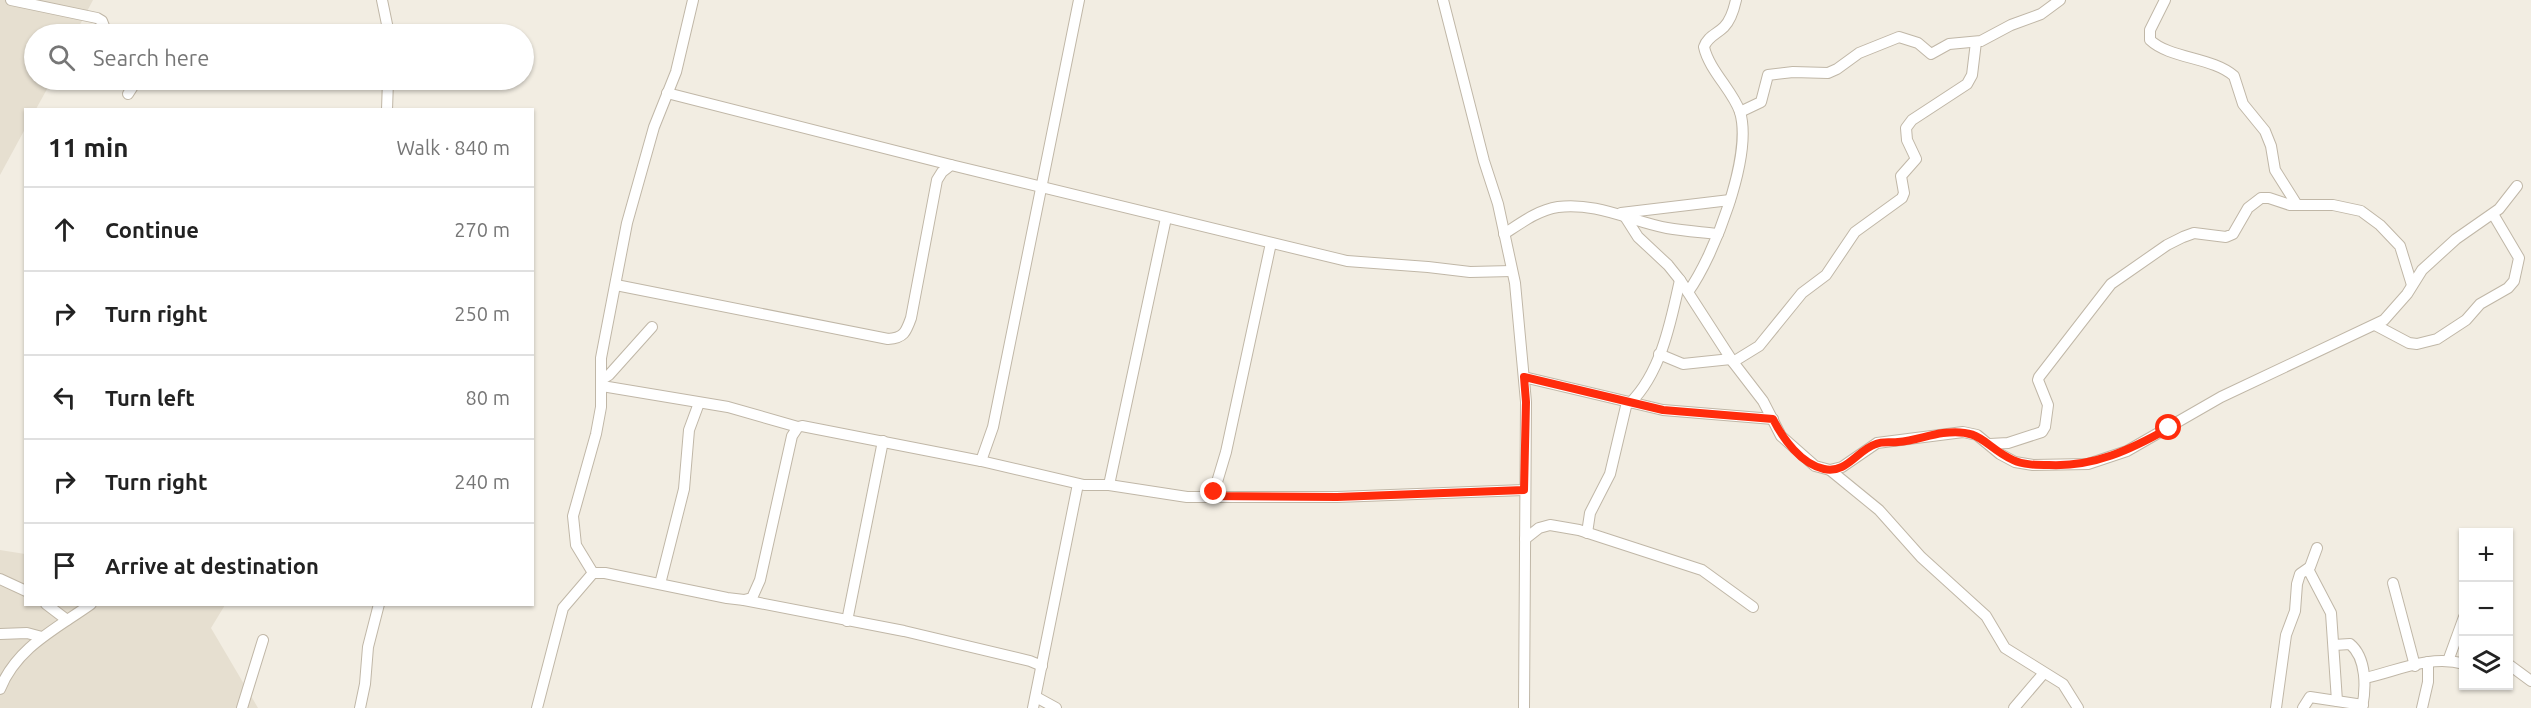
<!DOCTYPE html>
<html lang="en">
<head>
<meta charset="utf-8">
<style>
	body { margin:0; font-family:Ubuntu,sans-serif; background:#f2f2f2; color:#222 }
	.controls { position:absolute; right:18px; bottom:18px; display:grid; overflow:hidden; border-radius:0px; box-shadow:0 2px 4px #0004 }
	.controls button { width:54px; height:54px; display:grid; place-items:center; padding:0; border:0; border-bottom:2px solid #e0e0e0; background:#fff; color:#222; font:30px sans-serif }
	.stop { position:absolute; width:18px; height:18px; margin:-14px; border:4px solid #ff2c0c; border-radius:50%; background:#fff }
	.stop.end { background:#ff2c0c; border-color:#fff; box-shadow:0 2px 6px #0008 }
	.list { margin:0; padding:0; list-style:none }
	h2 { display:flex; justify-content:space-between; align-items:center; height:78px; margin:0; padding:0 24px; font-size:26px }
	h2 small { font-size:20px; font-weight:400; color:#767676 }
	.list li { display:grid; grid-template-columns:39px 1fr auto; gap:18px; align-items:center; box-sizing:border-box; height:84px; padding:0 24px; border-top:2px solid #e0e0e0 }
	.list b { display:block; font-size:22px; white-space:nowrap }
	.list em { font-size:20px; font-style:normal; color:#767676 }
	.icon { flex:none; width:33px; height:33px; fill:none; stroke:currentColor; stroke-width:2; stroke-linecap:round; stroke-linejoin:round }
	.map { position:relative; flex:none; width:2531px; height:708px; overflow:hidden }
	.search { position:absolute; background:#fff; box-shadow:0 2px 4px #0004; left:24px; top:24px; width:510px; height:66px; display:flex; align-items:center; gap:15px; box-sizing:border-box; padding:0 21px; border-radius:33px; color:#767676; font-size:22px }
	.panel { position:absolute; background:#fff; box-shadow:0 2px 4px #0004; left:24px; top:108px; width:510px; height:498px; border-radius:0px }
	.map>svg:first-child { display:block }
	.residential { fill:#e6dfd0 }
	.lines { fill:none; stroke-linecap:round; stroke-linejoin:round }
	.minor-casing { stroke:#c0b7a7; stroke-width:12 }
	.minor { stroke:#fff; stroke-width:10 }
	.route { stroke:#ff2c0c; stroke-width:8 }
</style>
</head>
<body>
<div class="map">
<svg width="2531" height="708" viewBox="0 0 2531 708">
	<rect width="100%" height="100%" fill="#f2ede2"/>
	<!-- residential -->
	<g class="residential">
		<path d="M0,0H93L75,34H34V80H52L36,109L26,110L25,129L0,175Z"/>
		<path d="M0,550L25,554L26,604L225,605L211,628L258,708H0Z"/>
	</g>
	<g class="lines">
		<defs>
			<g id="minor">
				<path d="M11,0L97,18L102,21L107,34"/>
				<path d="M382,0L389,34"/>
				<path d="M1443,0L1484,161L1498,204L1515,283L1526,402L1524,708"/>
				<path d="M2165,0L2150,30V40C2170,59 2213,57 2234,76L2243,104L2265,131L2271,146L2275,170L2297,205"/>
				<path d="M667,93L951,165"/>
				<path d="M128,94L137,80"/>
				<path d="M387,110L388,80"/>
				<path d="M1740,112L1761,102L1768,75L1793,72L1828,73L1837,69L1859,53L1899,37L1918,43L1931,54L1949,44L1981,41L2011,25L2041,14L2060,0"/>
				<path d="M1621,213L1730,200"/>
				<path d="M1624,215L1638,237L1668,265L1680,280L1733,362L1763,401L1781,436L1815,466L1830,470L1842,467L1877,443L1963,432L1977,435L2000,454L2015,462L2033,465L2088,464L2127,451L2221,397L2384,320L2407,294L2422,270L2456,239L2499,209L2517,186"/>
				<path d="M1504,234C1521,223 1538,210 1558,207C1596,202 1631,221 1667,228C1684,231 1701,232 1718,234"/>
				<path d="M616,285L888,339C904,338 906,332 911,318L937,180L942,172L951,165L1347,261L1428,267L1470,272L1512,271"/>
				<path d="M1688,292C1714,256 1753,156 1740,112C1733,91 1709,70 1704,47C1707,37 1717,34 1724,27C1731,20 1734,9 1736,0"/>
				<path d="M2375,325L2409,343L2417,344L2437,339L2466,320L2480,304L2508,288L2514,281L2519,258L2493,214"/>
				<path d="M1659,354L1683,364L1731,359"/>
				<path d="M1733,362L1759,346L1802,293L1826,275L1855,232L1902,198L1904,193L1901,176L1916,159L1907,140L1906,128L1912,120L1967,84L1972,75L1976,42"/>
				<path d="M1524,377L1663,410L1773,419"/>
				<path d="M601,380L609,375L652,327"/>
				<path d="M602,386L728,407L798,427"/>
				<path d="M1630,403C1661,373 1671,321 1680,280"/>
				<path d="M1990,444L2008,443L2042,432L2045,427L2048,405L2038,380L2039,377L2111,284L2167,245L2183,237L2194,233L2226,237L2233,234L2248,208L2261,198H2269L2290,205H2333L2361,211L2380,225L2400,246L2412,285"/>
				<path d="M981,461L993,427L1079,0"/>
				<path d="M1830,470L1879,510L1921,557L1986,616L2005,648L2063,684L2078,708"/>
				<path d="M1109,485L1166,218"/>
				<path d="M1207,497H1337L1524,490"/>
				<path d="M1587,533L1590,513L1610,474L1627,402"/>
				<path d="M1525,539L1539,528L1550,525L1579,530L1702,570L1753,607"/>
				<path d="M2308,569L2331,613L2337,701"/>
				<path d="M593,573L576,545L573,516L596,434L601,407V358L627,223L654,127L676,72L693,0"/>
				<path d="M0,579L26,591"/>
				<path d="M2393,583L2415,666"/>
				<path d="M660,584L684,489L689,430L699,403"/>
				<path d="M744,600L904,631L1030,661L1042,666"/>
				<path d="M46,604L67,620"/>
				<path d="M847,621L883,441"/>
				<path d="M0,634L27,633L42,637"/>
				<path d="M2334,645L2350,644C2367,658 2366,689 2362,708"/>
				<path d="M2448,661L2464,617"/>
				<path d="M2508,664L2531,681"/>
				<path d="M2365,678C2397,671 2431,654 2464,664"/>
				<path d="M0,689C17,647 56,629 91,604"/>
				<path d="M1036,697L1056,708"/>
				<path d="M242,708L263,640"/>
				<path d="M360,708L365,684L368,647L379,604"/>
				<path d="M537,708L563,608L593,573H605L727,598L744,600L752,598L760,580L792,436L798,427L802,426L981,461L1084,485H1109L1187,497H1207L1214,492L1226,452L1271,243"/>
				<path d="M1033,708L1078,484"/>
				<path d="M2014,708L2043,674"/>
				<path d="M2276,708L2286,635L2295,611L2297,584L2300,574L2310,567L2317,548"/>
				<path d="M2303,708L2310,697L2363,705"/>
				<path d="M2422,708L2428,682V662"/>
			</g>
		</defs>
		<!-- minor casing -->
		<use href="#minor" class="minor-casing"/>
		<!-- minor -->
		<use href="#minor" class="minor"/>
	</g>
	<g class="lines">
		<!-- route -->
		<path class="route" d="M1214,492L1207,496L1337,497L1524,490L1526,402L1524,377L1663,410L1773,419C1783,439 1801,464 1824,469C1847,474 1857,450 1876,444C1883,441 1891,443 1898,442C1914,441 1928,435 1943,433C1983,428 1983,446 2013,460C2023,465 2037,465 2049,465C2094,467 2130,450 2169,428"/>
	</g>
</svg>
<div class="controls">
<button>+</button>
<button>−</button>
<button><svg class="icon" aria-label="layers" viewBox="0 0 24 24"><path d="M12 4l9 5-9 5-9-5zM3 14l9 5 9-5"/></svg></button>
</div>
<div class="stop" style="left:2169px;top:428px"></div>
<div class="stop end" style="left:1214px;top:492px"></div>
<div class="search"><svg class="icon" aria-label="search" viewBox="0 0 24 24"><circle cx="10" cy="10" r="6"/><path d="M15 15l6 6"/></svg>Search here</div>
<section class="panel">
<h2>11 min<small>Walk · 840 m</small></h2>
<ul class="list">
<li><svg class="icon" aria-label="ahead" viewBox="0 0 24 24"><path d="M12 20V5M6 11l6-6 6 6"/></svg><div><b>Continue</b></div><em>270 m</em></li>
<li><svg class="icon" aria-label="right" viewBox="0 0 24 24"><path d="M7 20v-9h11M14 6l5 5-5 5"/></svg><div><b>Turn right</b></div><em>250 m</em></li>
<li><svg class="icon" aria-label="left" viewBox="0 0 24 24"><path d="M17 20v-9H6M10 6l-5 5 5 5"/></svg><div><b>Turn left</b></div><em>80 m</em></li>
<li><svg class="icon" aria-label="right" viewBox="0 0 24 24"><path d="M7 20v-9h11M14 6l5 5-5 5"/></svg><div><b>Turn right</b></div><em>240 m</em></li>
<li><svg class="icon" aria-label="arrive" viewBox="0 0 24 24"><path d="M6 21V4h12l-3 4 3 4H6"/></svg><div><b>Arrive at destination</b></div></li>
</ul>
</section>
</div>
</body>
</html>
